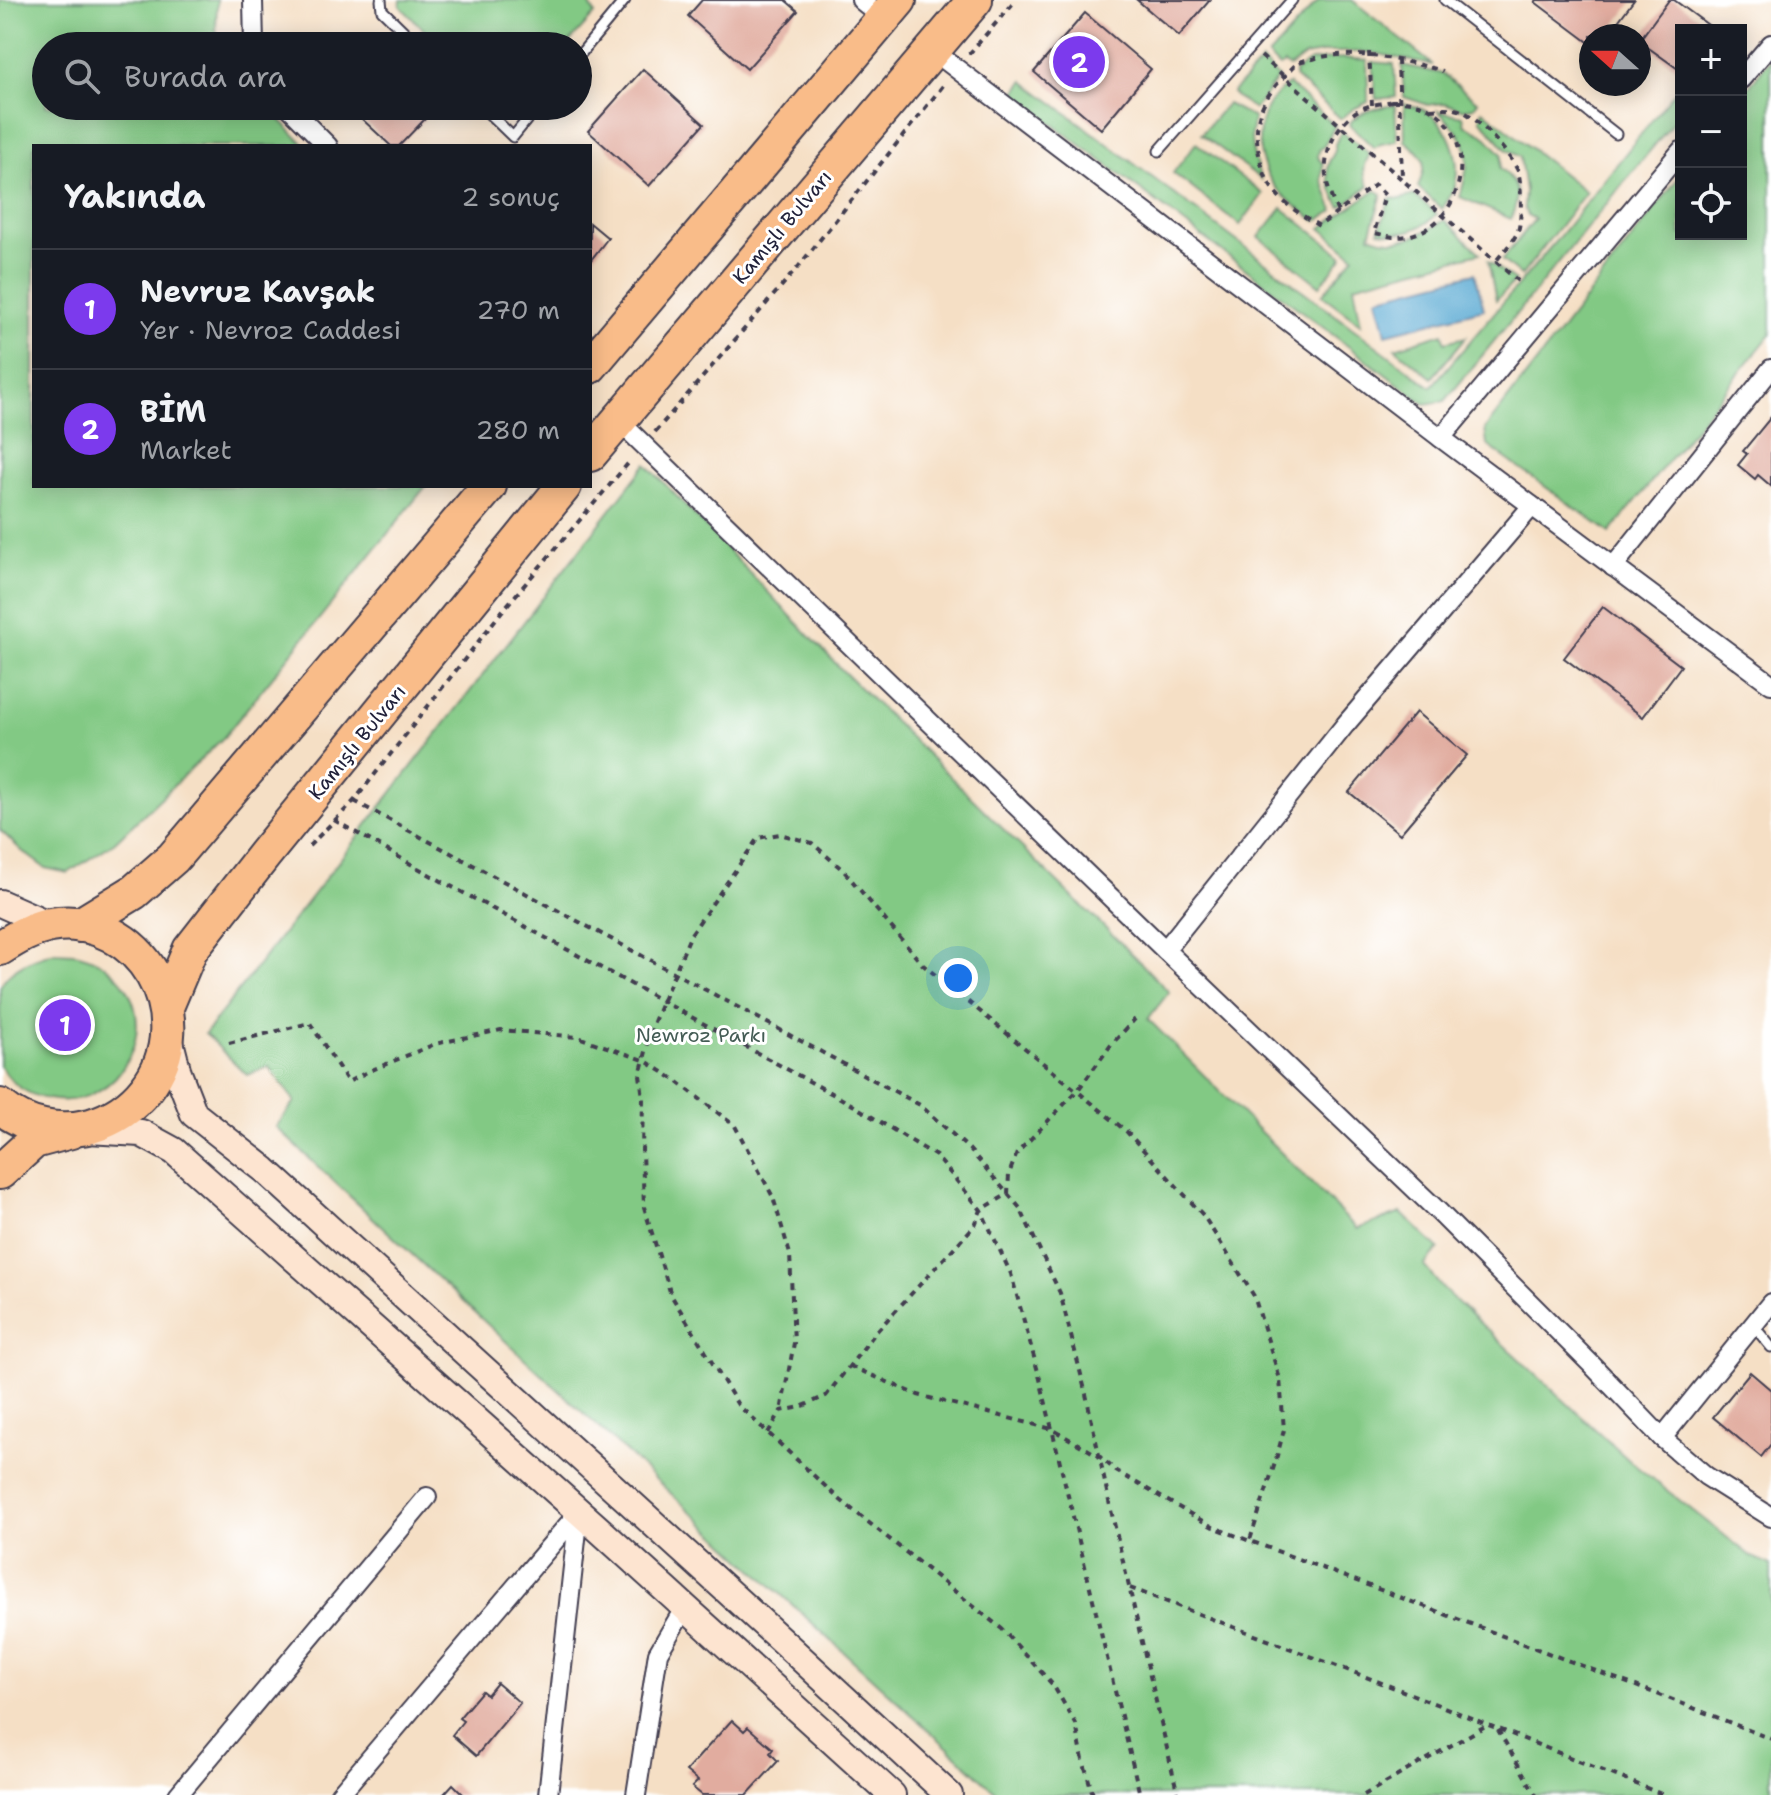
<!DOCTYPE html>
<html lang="tr">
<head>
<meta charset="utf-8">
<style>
	body { margin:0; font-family:"Shantell Sans",sans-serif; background:#20242c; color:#f1f3f6 }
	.controls { position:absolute; right:24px; top:24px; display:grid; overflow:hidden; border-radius:0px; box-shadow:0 4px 20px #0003 }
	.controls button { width:72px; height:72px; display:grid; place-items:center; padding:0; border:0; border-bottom:2px solid #363941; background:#171b24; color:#f1f3f6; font:40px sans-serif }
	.compass { position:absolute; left:1579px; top:24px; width:72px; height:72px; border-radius:50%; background:#171b24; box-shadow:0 4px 20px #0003; rotate:291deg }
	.you { position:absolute; left:958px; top:978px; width:28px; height:28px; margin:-20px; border:6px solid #fff; border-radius:50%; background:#1a73e8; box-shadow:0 0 0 12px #1a73e833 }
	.badge { display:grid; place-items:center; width:52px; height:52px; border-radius:50%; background:#7c3aed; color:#fff; font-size:26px; font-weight:700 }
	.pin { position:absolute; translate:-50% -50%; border:4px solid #fff; box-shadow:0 2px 8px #0006 }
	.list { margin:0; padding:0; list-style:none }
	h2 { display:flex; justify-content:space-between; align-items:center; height:104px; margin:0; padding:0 32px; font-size:34px }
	h2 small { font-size:26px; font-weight:400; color:#9ea1a6 }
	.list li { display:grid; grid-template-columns:52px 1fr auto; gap:24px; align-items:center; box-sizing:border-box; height:120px; padding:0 32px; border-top:2px solid #363941 }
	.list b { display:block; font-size:30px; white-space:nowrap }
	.list p { margin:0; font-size:26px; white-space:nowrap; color:#9ea1a6 }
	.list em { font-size:26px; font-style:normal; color:#9ea1a6 }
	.icon { flex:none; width:44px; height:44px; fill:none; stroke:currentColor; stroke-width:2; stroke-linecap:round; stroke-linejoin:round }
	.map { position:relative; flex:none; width:1771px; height:1795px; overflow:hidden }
	.search { position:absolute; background:#171b24; box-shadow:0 4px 20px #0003; left:32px; top:32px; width:560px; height:88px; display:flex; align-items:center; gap:20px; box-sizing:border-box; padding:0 28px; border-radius:44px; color:#9ea1a6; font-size:30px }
	.panel { position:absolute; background:#171b24; box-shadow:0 4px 20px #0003; left:32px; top:144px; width:560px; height:344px; border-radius:0px }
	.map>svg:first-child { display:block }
	.green { fill:#82c984; stroke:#527660; stroke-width:2 }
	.water { fill:#57a8d2; stroke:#3c6586; stroke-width:2 }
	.building { fill:#e1ac9f }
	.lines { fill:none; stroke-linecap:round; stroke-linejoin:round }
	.lane-casing { stroke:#423e50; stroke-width:13 }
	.street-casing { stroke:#423e50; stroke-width:22 }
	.secondary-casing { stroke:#423e50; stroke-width:30 }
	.highway-casing { stroke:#423e50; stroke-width:38 }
	.path { stroke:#423e50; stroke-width:4; stroke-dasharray:6 6; stroke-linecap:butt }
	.lane { stroke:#fff; stroke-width:9 }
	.street { stroke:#fff; stroke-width:18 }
	.secondary { stroke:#fde4d0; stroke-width:26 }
	.highway { stroke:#f9bc89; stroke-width:34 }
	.labels { text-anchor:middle; stroke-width:6; stroke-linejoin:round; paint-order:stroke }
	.street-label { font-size:20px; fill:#22223b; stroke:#fff }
	.park-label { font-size:20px; fill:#445c55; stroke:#fff }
</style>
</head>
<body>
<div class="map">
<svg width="1771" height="1795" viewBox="0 0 1771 1795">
	<rect width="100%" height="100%" fill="#fff"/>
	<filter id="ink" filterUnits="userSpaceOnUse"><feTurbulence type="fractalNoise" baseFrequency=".0125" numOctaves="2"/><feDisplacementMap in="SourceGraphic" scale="16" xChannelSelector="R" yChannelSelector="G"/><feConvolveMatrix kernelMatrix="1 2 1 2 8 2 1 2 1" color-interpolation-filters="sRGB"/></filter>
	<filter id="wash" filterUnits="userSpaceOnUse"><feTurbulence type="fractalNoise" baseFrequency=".006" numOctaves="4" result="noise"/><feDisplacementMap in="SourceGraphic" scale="32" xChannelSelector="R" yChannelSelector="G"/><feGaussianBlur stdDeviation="1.8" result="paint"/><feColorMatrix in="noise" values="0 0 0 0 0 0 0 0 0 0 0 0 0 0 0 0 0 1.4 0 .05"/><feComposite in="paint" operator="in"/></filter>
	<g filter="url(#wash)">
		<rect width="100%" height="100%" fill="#f5dfc5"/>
		<!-- green -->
		<g class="green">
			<path d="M0,0H217L216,30L224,46H46V106H266L306,146H34V486H426L224,737L115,842L68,873L45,868L22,851L0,830Z"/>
			<path d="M401,0H587L595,14L566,46H440L400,6Z"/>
			<path d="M1319,0H1352L1433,65L1369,52H1328L1305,56L1289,67L1284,64L1279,67L1268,56Z"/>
			<path d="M1342,58L1367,60L1368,102L1353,109L1341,119L1295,77V72L1311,61Z"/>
			<path d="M1771,58V334L1610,533L1487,445L1485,429L1681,175V234H1741V97Z"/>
			<path d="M1262,61L1278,77L1255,109L1237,98L1232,93Z"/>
			<path d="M1372,62L1394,64L1396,97L1376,99Z"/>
			<path d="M1402,65L1443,74L1478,102L1474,107L1462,109L1444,103L1428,105L1404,97Z"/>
			<path d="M1024,81L1431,387L1554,243L1677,89L1681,91V113L1445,401L1425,404L1014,95Z"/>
			<path d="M1289,84L1335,126L1324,146L1320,149C1317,155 1317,159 1323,163L1322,179L1334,211L1316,221C1300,209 1280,196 1270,179C1251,146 1257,105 1289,84Z"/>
			<path d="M1227,104L1254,118C1247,139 1254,159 1261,179L1201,134Z"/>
			<path d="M1404,104C1410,106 1417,107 1422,109C1449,123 1462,158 1455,186C1452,195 1447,202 1442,209L1418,187C1428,162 1426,157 1405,141Z"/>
			<path d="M1395,105L1397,141L1381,144L1374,148L1349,124C1360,110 1378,108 1395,105Z"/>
			<path d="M1483,110L1586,192L1521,276L1502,260L1535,219L1527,215L1524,208L1525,190L1520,157L1507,150L1480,119Z"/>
			<path d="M1438,111L1463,116L1465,125L1483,134L1502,154L1500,168C1520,184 1520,195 1511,219L1460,197C1472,155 1471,142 1438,111Z"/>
			<path d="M1342,131L1370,154C1363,166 1362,173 1369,186L1341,207C1334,197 1324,174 1329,162C1333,154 1336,153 1335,144Z"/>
			<path d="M1196,143L1263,194L1240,225L1173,173Z"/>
			<path d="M1375,190L1382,194L1370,235C1400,248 1419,235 1445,220L1480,253L1354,285L1361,324L1322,295L1354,256L1321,228Z"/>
			<path d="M1414,195L1437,214C1421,230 1402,236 1379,231L1390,198L1401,199Z"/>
			<path d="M1282,208L1343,256L1320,286L1259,237Z"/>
			<path d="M1488,261L1515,281L1496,300Z"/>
			<path d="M1443,333L1445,342L1466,337L1432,378L1395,348Z"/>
			<path d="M646,464L842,670L1064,889L1124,946L1169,992L1148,1019L1357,1229L1401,1213L1439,1249L1424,1266L1443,1289L1632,1463L1752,1557L1771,1565V1795H999C758,1572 515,1353 276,1127L295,1102L269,1066L247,1075L205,1034Z"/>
			<path d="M55,952C63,953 72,952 79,954C91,957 102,963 111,971C169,1019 121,1113 48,1099C32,1096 17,1088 7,1075C7,1075 0,1066 0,1066C0,1058 0,1044 0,1035C0,1025 0,994 0,987C8,967 37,957 55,952Z"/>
		</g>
		<!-- water -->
		<path class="water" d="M1475,273L1484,309L1386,334L1377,298Z"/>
		<g id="blocks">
			<!-- building -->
			<g class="building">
				<path d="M702,0H785L798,11L747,69L688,16Z"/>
				<path d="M1137,0H1210L1179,36Z"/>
				<path d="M1537,0H1634L1607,36H1591V44L1535,2Z"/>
				<path d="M1669,0H1674L1715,30H1681V71L1639,41Z"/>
				<path d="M1085,13L1151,69L1101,129L1034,72Z"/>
				<path d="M643,69L704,124L649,186L588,131Z"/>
				<path d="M348,106H411L425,119L399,146H391Z"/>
				<path d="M590,223L608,238L590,261Z"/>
				<path d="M1771,417V486L1758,475L1755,479L1738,465L1747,454L1743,451Z"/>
				<path d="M1603,607L1681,666L1643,717L1564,658Z"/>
				<path d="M1416,712L1467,755L1400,834L1349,792Z"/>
				<path d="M1750,1372L1771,1390V1444L1761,1457L1713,1417Z"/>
				<path d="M497,1683L520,1703L476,1756L452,1735L463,1721L459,1718L482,1691L487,1695Z"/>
				<path d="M732,1720L744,1731L748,1727L773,1749L770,1753L778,1761L747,1795H702L692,1787L698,1781L686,1771Z"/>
				<path d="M453,1784L464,1795H443Z"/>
			</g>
		</g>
	</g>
	<g filter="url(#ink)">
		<use href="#blocks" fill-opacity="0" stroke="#423e50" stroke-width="2"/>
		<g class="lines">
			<defs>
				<g id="lane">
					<path d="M381,0L382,10L419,46"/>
					<path d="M1445,0L1616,134"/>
					<path d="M578,57L625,0"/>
					<path d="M481,106L513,137L538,106"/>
					<path d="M1159,151L1292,0"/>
					<path d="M1753,1325L1771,1347"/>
				</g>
				<g id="street">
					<path d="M253,0L254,46"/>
					<path d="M861,0L883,18"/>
					<path d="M932,50L1441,438L1771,684"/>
					<path d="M1741,79L1771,44"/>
					<path d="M288,106L328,146"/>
					<path d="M618,420L1165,950L1440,1213L1592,1365L1662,1438L1706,1476L1771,1517"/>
					<path d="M1441,438L1681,151"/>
					<path d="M1613,567L1771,369"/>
					<path d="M1165,950L1345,725L1532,506"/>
					<path d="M1662,1438L1771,1303"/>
					<path d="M178,1795L427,1497"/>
					<path d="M339,1795L579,1512"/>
					<path d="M548,1795L579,1512"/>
					<path d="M636,1795L658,1653L685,1607"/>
				</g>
				<g id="secondary">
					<path d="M0,903L50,925"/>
					<path d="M168,1034L178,1073L194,1114L265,1170L779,1638L949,1795"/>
					<path d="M87,1130L141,1133L174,1151L603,1533L892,1795"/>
				</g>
				<g id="highway">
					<path d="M590,366L899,0"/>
					<path d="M590,454L975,0"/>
					<path d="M80,925L134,892L173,858L489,486"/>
					<path d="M0,948C16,938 31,929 50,925C140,910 202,1018 146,1089C131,1108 114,1119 91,1126C59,1134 25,1127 0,1106"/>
					<path d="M166,1007L190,950L264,855L564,486"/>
					<path d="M0,1172L34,1141L71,1131"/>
				</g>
			</defs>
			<!-- lane casing -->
			<use href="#lane" class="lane-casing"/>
			<!-- street casing -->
			<use href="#street" class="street-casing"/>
			<!-- secondary casing -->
			<use href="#secondary" class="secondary-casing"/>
			<!-- highway casing -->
			<use href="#highway" class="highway-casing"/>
			<!-- path -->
			<g class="path">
				<path d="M1369,52L1372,105"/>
				<path d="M969,54L1016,0"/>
				<path d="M1261,56L1518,281"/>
				<path d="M1398,60L1402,177"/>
				<path d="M1392,101C1489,97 1477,239 1393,237C1387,236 1380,234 1374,233L1385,195L1375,185L1338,212C1332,200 1327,188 1326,175C1323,149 1341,115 1366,107C1374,104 1383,103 1392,101Z"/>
				<path d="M1431,109C1441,108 1452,107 1462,111C1476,116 1510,154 1517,169C1522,177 1522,221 1518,231C1514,241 1503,252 1496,261"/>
				<path d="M1338,212L1319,226C1304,216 1286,206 1275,192C1267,183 1263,170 1260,159C1252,124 1259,101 1285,76C1289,72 1293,66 1298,63C1302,60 1310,60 1316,58C1357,49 1403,60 1443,71"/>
				<path d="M655,432L799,266L946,82"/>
				<path d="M354,801L920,1105L969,1149L1020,1208L1060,1293L1086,1394L1110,1506L1178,1795"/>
				<path d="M334,820L425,872L851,1104L936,1156L981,1210L1011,1274L1040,1379L1140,1795"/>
				<path d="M309,846L354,801L503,610L631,460"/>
				<path d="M229,1043L310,1023L348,1082L367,1072L435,1044L501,1030L578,1037L644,1060L674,1079L735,1126L773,1197L790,1254L794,1343L781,1411"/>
				<path d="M850,1366L918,1395L1052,1429L1099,1456L1116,1471L1213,1527L1681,1703L1771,1739"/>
				<path d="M768,1433L781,1411L801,1407L826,1396L876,1332L975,1225L981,1210L1008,1194L1009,1174L1017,1153L1078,1090L1111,1045L1135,1019"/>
				<path d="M1130,1588L1411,1694L1664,1795"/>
				<path d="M1498,1730L1536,1795"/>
				<path d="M1093,1795L1083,1760L1076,1724L1053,1685L1002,1629L838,1498L738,1405L671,1295L644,1207L642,1151L643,1098L640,1075L653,1024L691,934L758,838L780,834L812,843L844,871L922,964L1126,1131L1203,1215L1254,1296L1280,1379L1284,1430L1275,1463L1250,1540"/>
				<path d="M1364,1795L1487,1725"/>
			</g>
			<!-- lane -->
			<use href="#lane" class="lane"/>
			<!-- street -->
			<use href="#street" class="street"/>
			<!-- secondary -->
			<use href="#secondary" class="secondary"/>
			<!-- highway -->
			<use href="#highway" class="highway"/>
		</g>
	</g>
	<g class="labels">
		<!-- street labels -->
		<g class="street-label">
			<text transform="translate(782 227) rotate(-50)" y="7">Kamışlı Bulvarı</text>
			<text transform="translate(357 742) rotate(-51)" y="7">Kamışlı Bulvarı</text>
		</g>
		<!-- park labels -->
		<g class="park-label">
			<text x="701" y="1042">Newroz Parkı</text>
		</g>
	</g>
</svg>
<div class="controls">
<button>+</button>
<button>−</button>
<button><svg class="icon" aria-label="locate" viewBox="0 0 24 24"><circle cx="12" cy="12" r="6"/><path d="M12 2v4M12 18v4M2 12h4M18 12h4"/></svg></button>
</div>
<svg class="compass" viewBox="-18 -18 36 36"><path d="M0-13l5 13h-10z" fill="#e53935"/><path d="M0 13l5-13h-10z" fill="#9ea1a6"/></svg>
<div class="you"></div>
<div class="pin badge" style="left:65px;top:1025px">1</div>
<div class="pin badge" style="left:1079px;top:62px">2</div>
<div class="search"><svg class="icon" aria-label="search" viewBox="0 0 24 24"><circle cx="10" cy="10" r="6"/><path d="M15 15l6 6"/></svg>Burada ara</div>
<section class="panel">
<h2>Yakında<small>2 sonuç</small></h2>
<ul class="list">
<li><span class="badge">1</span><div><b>Nevruz Kavşak</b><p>Yer · Nevroz Caddesi</p></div><em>270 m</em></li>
<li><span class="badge">2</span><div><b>BİM</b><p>Market</p></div><em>280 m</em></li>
</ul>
</section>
</div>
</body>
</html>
